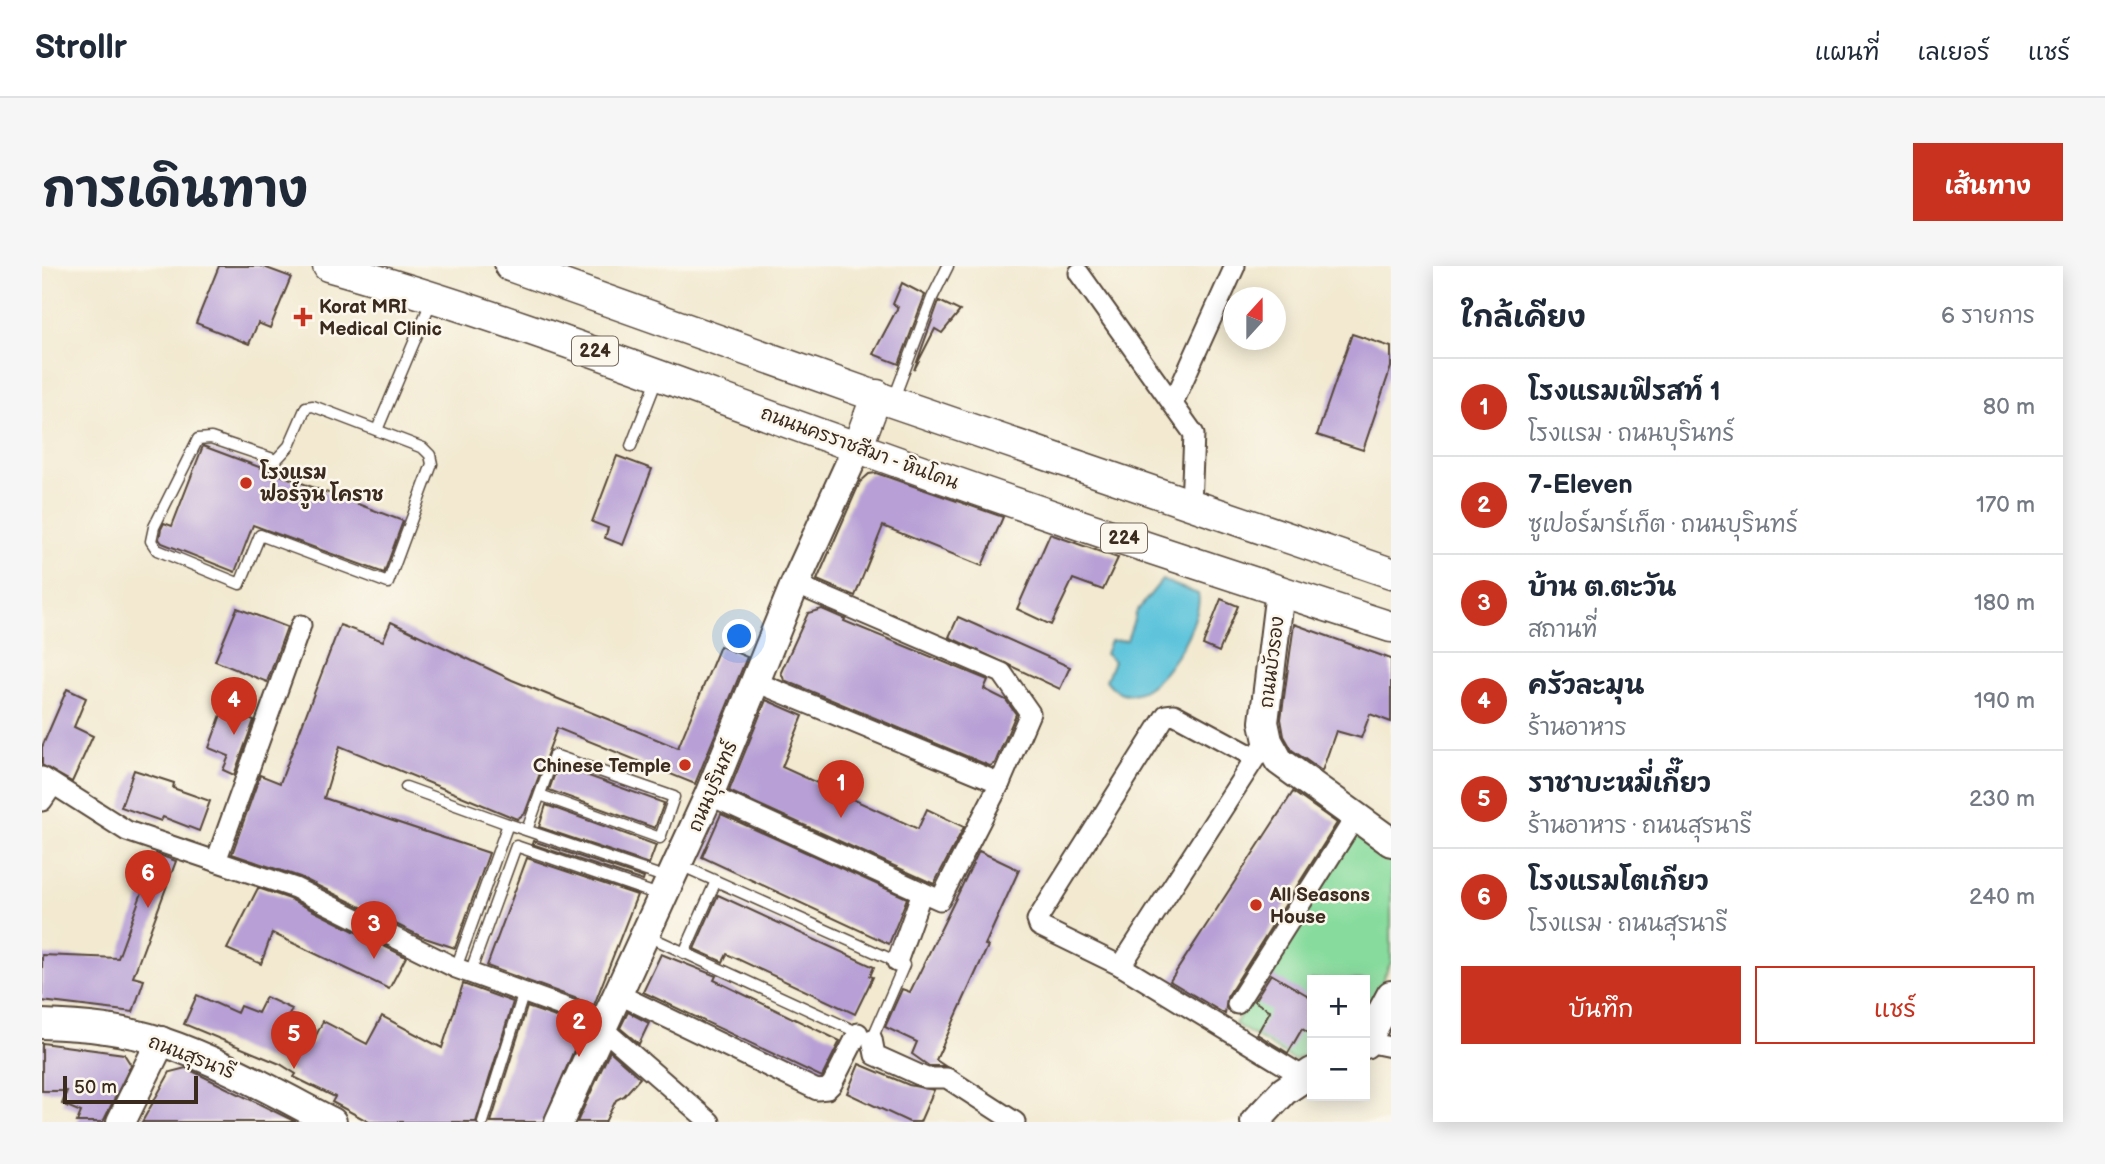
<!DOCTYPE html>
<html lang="th">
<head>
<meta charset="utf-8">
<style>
	body { margin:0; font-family:"Balsamiq Sans","Playpen Sans Thai",sans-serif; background:#f6f6f7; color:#1f2937 }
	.controls { position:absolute; right:21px; bottom:21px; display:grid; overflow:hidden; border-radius:0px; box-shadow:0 4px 18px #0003 }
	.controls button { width:63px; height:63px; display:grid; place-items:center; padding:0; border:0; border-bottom:2px solid #e0e1e3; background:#fff; color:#1f2937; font:35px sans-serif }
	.compass { position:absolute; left:1181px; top:21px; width:63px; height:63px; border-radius:50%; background:#fff; box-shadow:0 4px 18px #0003; rotate:21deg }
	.scale { position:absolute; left:21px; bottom:18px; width:135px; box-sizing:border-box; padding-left:7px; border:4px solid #3b2a1e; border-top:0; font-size:19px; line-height:24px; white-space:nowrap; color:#3b2a1e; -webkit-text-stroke:5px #fbf7ec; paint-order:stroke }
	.you { position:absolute; left:698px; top:371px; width:24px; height:24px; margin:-18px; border:5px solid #fff; border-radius:50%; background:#1a73e8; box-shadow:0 0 0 10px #1a73e833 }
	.badge { display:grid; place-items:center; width:46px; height:46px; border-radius:50%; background:#c8321e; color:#fff; font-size:23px; font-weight:700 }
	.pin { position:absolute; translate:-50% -58px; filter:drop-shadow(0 2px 4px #0008) }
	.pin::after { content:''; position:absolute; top:37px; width:24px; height:21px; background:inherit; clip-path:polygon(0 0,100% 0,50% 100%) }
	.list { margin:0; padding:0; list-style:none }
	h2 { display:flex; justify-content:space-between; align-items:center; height:91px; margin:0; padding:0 28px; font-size:30px }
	h2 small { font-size:23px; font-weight:400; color:#747a83 }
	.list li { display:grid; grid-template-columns:46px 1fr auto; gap:21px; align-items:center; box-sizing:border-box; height:98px; padding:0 28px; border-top:2px solid #e0e1e3 }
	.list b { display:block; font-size:26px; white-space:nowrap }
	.list p { margin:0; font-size:23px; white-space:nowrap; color:#747a83 }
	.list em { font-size:23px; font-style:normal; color:#747a83 }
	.actions { display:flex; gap:14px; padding:21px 28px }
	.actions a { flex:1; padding:16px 0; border:2px solid #c8321e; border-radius:0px; text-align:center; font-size:24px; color:#c8321e }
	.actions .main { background:#c8321e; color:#fff }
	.map { position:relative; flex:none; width:1349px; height:856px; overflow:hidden; border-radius:0px }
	header { display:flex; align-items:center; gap:42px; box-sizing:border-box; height:98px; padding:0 35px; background:#fff; border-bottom:2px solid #e0e1e3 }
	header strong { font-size:33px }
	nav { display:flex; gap:38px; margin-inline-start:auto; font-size:24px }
	.intro { display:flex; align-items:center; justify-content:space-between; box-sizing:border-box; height:168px; padding:0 42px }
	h1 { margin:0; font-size:49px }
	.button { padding:18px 32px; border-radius:0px; background:#c8321e; color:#fff; font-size:24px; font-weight:700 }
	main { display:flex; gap:42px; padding:0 42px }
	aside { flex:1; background:#fff; border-radius:0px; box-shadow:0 4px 18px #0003 }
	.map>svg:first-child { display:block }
	.green { fill:#87db9d; stroke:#61825e; stroke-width:2 }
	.water { fill:#5ec4db; stroke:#4c777c; stroke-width:2 }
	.building { fill:#b8a0d6 }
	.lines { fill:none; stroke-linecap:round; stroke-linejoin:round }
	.lane-casing { stroke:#564739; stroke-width:13 }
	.street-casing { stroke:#564739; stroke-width:23 }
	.secondary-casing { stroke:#564739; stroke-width:32 }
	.primary-casing { stroke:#564739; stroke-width:33 }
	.lane { stroke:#fff; stroke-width:10 }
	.street { stroke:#fff; stroke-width:19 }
	.secondary { stroke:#fff; stroke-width:28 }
	.primary { stroke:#fff; stroke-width:30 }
	.poi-dot { fill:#c8321e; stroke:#fbf7ec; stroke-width:2.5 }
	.labels { text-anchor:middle; stroke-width:5; stroke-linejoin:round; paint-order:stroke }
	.shield { fill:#fbf7ec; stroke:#75685c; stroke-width:2 }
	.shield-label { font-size:18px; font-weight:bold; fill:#3b2a1e }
	.poi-label { font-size:19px; font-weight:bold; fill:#3b2a1e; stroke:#fbf7ec; text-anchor:start }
	.street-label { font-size:19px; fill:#3b2a1e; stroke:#fbf7ec }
</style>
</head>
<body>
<header>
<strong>Strollr</strong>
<nav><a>แผนที่</a><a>เลเยอร์</a><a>แชร์</a></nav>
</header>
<div class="intro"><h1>การเดินทาง</h1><a class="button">เส้นทาง</a></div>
<main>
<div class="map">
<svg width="1349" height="856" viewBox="0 0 1349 856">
	<rect width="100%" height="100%" fill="#fbf7ec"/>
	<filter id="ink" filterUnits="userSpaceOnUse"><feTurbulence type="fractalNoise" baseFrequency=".0143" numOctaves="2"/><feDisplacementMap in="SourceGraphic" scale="14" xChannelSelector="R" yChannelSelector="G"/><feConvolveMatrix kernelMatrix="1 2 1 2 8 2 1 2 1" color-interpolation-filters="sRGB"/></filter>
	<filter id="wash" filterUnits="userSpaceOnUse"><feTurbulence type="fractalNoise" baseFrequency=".00686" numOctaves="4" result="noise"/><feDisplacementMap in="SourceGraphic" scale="28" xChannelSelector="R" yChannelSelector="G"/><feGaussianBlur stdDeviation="1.57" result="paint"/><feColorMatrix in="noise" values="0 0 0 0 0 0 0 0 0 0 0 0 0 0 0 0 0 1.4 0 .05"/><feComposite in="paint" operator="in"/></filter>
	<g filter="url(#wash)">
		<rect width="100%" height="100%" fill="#f2e9d0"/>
		<!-- green -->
		<path class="green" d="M1312,566L1349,590V696L1323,752V714H1270V785L1252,794L1193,758Z"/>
		<!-- water -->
		<path class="water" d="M1120,314L1156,328C1164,351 1103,468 1064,414L1072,395L1063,388L1068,375L1085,374L1095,345Z"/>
		<g id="blocks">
			<!-- building -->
			<g class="building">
				<path d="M177,0H219L249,11L228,62L216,57L207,78L154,57Z"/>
				<path d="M860,17L883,29L857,98L831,88L856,41L851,38Z"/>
				<path d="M897,35L918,45L900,67L893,63L872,104Z"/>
				<path d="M1310,68L1349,81V101L1321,184L1275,169Z"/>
				<path d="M161,180L361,255L342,307L211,259L193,306L120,277L117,273L119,263L122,257L130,260Z"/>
				<path d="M575,190L610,203L581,279L563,272L566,262L550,256Z"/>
				<path d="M834,207L961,251L940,300L841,260L813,330L775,314L818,216L827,208Z"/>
				<path d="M1008,268L1076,292L1061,324L1031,313L1009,359L975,343Z"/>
				<path d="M1179,333L1196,340L1177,386L1161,379Z"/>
				<path d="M195,342L245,361L225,416L173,395Z"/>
				<path d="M780,343L803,353L802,355L946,414L942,423L964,434L974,448L953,497L948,500L742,414L739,406L766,347Z"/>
				<path d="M916,351L1028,401L1018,423L907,371Z"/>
				<path d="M349,356L470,414L636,482L678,380L705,391L653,518L515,462L483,547L475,553L298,480L282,532L447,587L413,682L380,671L258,611L190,588L218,509L238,517L298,359L341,375Z"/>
				<path d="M1252,358L1349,393V456L1328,448L1319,472L1294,465L1280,505L1250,484L1242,470L1239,453Z"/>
				<path d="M25,423L44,432L32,461L51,470L30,516L0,499V481Z"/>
				<path d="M724,434L761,450L740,501L876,563L885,543L922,561L892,618L687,525Z"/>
				<path d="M181,443L212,454L192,509L181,504L187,490L167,482Z"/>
				<path d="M516,499L622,537L613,562L507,524Z"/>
				<path d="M92,504L132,517L131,522L168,535L157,565L121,551L119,555L79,541Z"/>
				<path d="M1251,526L1295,557L1185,731L1183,748L1128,715Z"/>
				<path d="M504,539L614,579L607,598L497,561Z"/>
				<path d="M679,548L865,632L847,678L660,591Z"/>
				<path d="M491,575L602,612L601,615L490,578Z"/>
				<path d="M937,585L977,604L943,679L946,680L894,794L903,800H887L870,788L875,776L843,761L860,723L868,726Z"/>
				<path d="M114,588L134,595L91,711L102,714L91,746L0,735V689L76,692Z"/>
				<path d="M485,592L595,629L552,739L445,700Z"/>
				<path d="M216,622L248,633L364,691L347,723L230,667L219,698L185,683Z"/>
				<path d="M676,629L832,701L828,710L831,711L813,748L685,688L681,696L652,683Z"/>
				<path d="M619,688L674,710L672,714L798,775L780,811L601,726Z"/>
				<path d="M1229,708L1270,732V769L1260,763L1246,787L1215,768L1228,745L1212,735Z"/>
				<path d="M421,718L471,736L434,856H327L290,836L293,831L252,811L254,808L238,798L142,758L155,729L195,747L198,740L216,747L224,731L250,743L239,766L269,780L281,755L325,778L340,750L400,782Z"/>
				<path d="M485,741L542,761L501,856H449Z"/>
				<path d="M586,746L607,757L597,778L578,762Z"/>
				<path d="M0,777L82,788L89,799L61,856H35L39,846L20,838L25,825H0Z"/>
				<path d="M568,785L598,812L582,830L574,834L563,856H535Z"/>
				<path d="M817,798L867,819L892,824L878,856H867L805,827Z"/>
				<path d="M144,802L254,856H100L128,806Z"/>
			</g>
		</g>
	</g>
	<g filter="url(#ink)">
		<use href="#blocks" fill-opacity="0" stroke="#564739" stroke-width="2"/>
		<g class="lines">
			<defs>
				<g id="lane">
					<path d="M852,132L890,32L906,0"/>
					<path d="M271,140L381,182L388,189L390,198L346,317L218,269L198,318L115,284L109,275L112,261L156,173L169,172L234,194L247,180L264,141Z"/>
					<path d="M335,164L389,36"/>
					<path d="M589,180L616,111"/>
					<path d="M364,521L466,558"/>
					<path d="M485,564L512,489L632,531L618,572L498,529"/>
					<path d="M604,669L830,773L862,699L636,598"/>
					<path d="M642,687L674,615"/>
					<path d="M414,702L466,558L625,612"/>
					<path d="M428,707L474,580L617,629"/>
					<path d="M441,856L482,726"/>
				</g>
				<g id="street">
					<path d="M1037,7L1152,168L1149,238"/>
					<path d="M1131,137L1193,0"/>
					<path d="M753,318L960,407L988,447L958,517L898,634L880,626L855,696"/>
					<path d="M714,416L958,517"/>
					<path d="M1212,491L1132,448L1124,449L995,654L997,660L1079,700L1262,811"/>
					<path d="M0,511L85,565L253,622L414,702L563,756"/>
					<path d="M667,529L880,626"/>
					<path d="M0,535L11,519"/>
					<path d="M174,595L259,359"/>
					<path d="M1079,700L1219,483"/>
					<path d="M578,729L775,824L785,823L790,818L816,767"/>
					<path d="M1195,738L1314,550"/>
					<path d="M561,763L668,856"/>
					<path d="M830,773L833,789L884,812H905L973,856"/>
					<path d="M1325,776L1349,781"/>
				</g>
				<g id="secondary">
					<path d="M1238,325L1222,456L1226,475L1237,495L1349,576"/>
					<path d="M0,758C39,759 80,763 118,775C178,795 234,827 290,856"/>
					<path d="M1323,778L1349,729"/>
					<path d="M79,856L119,775"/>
					<path d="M517,856L667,529L753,318L815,182"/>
					<path d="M1213,856L1242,825L1270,806"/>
				</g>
				<g id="primary">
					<path d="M286,0C466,50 639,119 814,181C991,245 1170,303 1349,361"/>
					<path d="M468,0L850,136L1349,307"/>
					<path d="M815,182L835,129"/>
				</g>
			</defs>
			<!-- lane casing -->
			<use href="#lane" class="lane-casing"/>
			<!-- street casing -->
			<use href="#street" class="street-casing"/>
			<!-- secondary casing -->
			<use href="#secondary" class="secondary-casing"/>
			<!-- primary casing -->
			<use href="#primary" class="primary-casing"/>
			<!-- lane -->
			<use href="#lane" class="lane"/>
			<!-- street -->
			<use href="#street" class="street"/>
			<!-- secondary -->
			<use href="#secondary" class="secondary"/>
			<!-- primary -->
			<use href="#primary" class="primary"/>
		</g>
	</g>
	<!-- markers -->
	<g class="poi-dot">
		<path d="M257.5 40.5h7v7h7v7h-7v7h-7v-7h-7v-7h7z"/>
		<circle cx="204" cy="217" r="7"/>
		<circle cx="643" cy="499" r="7"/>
		<circle cx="1214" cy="639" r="7"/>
	</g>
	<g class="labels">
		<!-- shield labels -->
		<g class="shield">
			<rect x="530" y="70.5" width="46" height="29" rx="5"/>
			<rect x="1059" y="257.5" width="46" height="29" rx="5"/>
		</g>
		<g class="shield-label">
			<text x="553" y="91">224</text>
			<text x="1082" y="278">224</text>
		</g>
		<!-- poi labels -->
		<g class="poi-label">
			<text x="277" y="47">Korat MRI<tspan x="277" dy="22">Medical Clinic</tspan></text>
			<text x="218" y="213">โรงแรม<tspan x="218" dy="22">ฟอร์จูน โคราช</tspan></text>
			<text x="629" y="506" text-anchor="end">Chinese Temple</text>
			<text x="1228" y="635">All Seasons<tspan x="1228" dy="22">House</tspan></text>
		</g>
		<!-- street labels -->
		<g class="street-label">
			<text transform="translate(818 181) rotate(20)" y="7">ถนนนครราชสีมา - หินโคน</text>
			<text transform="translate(1229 396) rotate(-83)" y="7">ถนนบัวรอง</text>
			<text transform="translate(670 520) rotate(-67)" y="7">ถนนบุรินทร์</text>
			<text transform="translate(150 790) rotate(21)" y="7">ถนนสุรนารี</text>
		</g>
	</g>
</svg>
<div class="controls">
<button>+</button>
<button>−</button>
</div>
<svg class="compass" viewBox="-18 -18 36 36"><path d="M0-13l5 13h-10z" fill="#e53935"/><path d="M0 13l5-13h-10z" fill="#747a83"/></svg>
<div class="scale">50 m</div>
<div class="you"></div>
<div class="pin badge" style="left:799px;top:552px">1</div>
<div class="pin badge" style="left:537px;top:791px">2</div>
<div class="pin badge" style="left:332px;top:693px">3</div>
<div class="pin badge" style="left:192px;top:469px">4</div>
<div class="pin badge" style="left:252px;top:803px">5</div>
<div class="pin badge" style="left:106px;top:642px">6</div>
</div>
<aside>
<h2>ใกล้เคียง<small>6 รายการ</small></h2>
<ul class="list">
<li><span class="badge">1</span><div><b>โรงแรมเฟิรสท์ 1</b><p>โรงแรม · ถนนบุรินทร์</p></div><em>80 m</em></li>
<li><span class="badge">2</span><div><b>7-Eleven</b><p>ซูเปอร์มาร์เก็ต · ถนนบุรินทร์</p></div><em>170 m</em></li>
<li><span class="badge">3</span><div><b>บ้าน ต.ตะวัน</b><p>สถานที่</p></div><em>180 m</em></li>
<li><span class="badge">4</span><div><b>ครัวละมุน</b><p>ร้านอาหาร</p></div><em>190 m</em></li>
<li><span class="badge">5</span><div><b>ราชาบะหมี่เกี๊ยว</b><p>ร้านอาหาร · ถนนสุรนารี</p></div><em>230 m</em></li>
<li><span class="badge">6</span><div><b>โรงแรมโตเกียว</b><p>โรงแรม · ถนนสุรนารี</p></div><em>240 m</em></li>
</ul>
<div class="actions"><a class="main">บันทึก</a><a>แชร์</a></div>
</aside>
</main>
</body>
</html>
